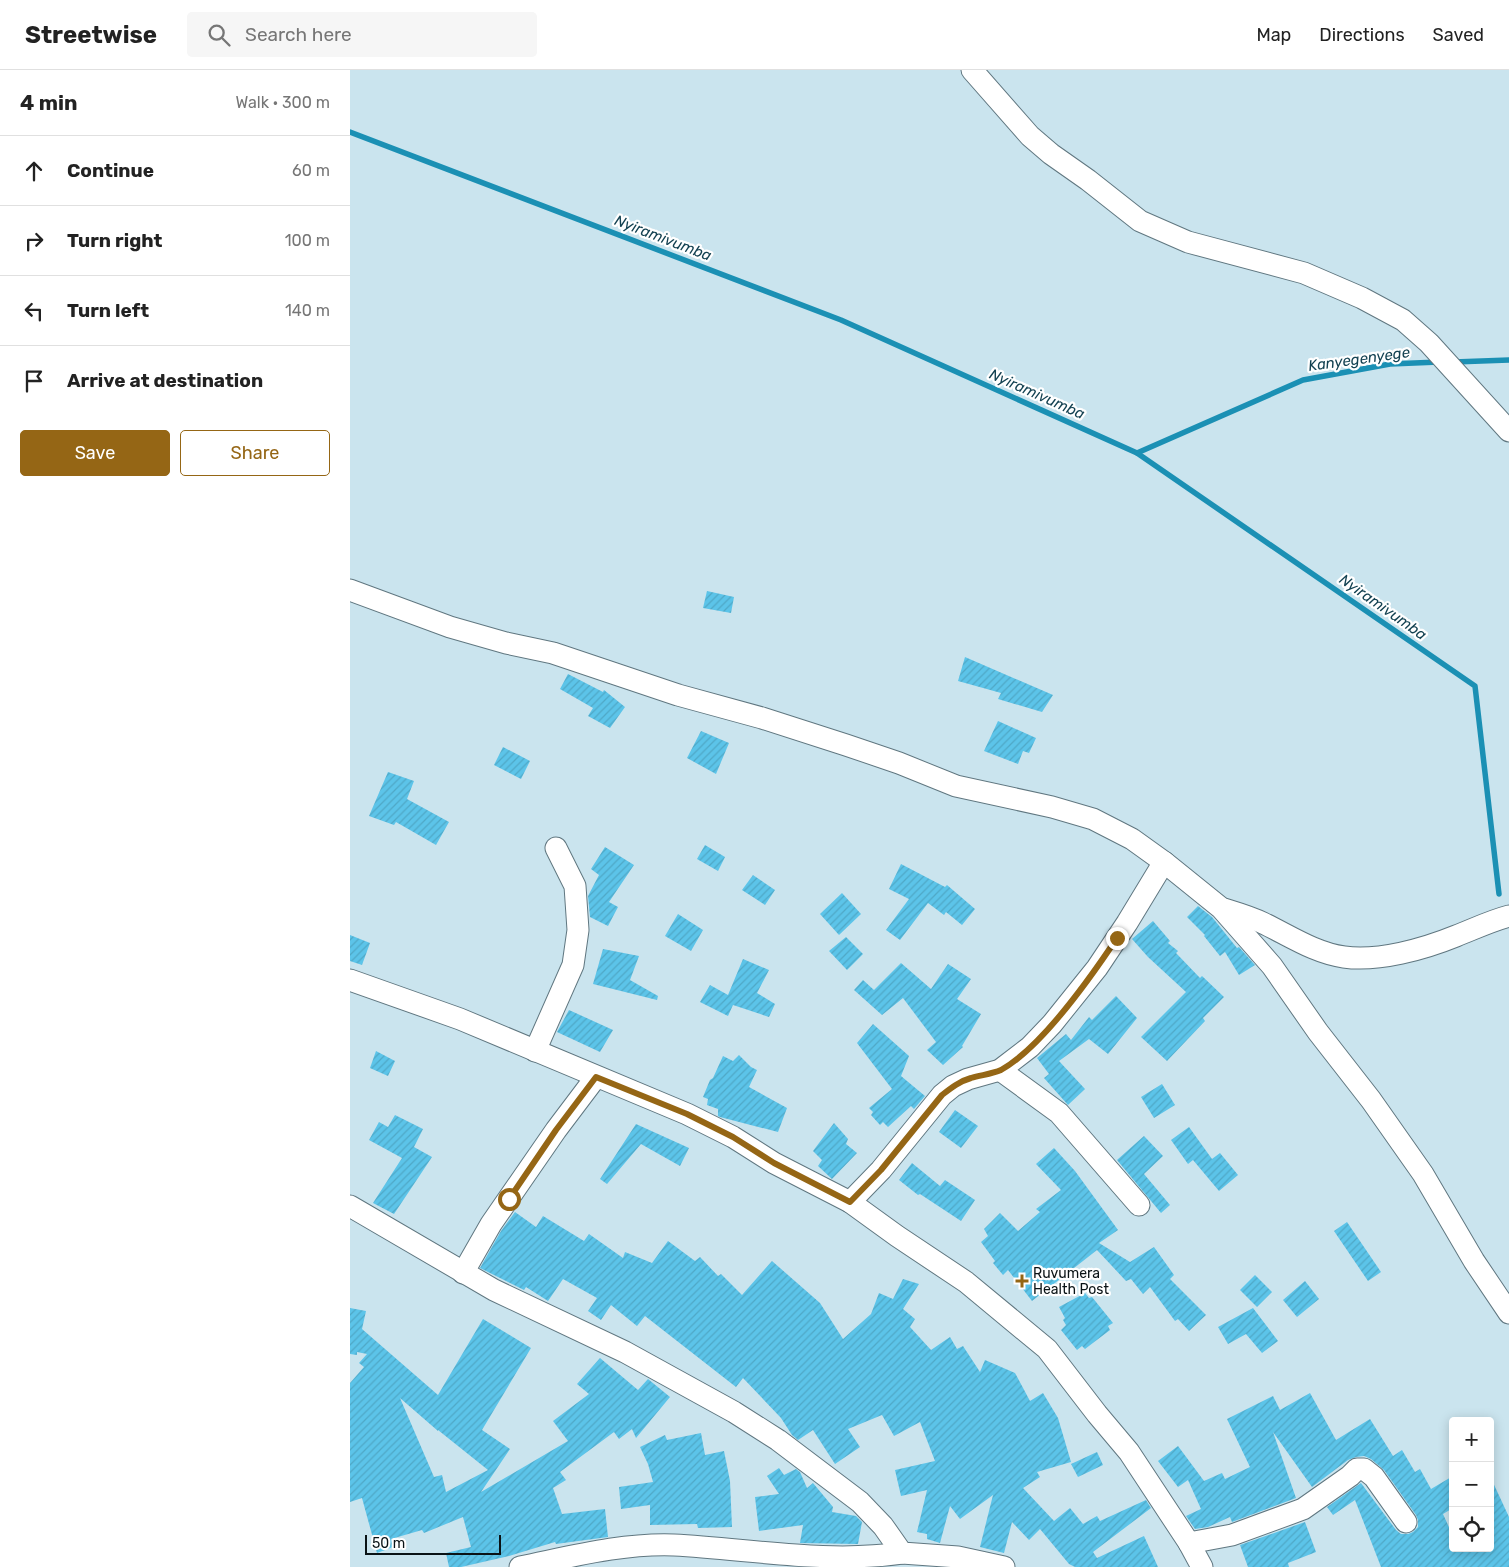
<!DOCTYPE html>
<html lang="en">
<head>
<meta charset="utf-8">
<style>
	body { margin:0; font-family:Rubik,sans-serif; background:#f6f6f6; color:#222 }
	.controls { position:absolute; right:15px; bottom:15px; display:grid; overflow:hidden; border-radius:5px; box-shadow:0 2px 12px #0003 }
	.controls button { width:45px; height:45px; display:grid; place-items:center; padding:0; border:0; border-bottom:1px solid #e0e0e0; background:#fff; color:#222; font:25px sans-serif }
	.scale { position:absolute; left:15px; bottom:12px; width:136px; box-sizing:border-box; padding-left:5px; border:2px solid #0a1316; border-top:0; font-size:14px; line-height:18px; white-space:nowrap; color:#0a1316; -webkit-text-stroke:4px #fff; paint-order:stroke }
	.stop { position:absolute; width:15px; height:15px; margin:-11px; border:4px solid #956615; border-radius:50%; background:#fff }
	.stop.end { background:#956615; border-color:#fff; box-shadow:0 1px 5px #0008 }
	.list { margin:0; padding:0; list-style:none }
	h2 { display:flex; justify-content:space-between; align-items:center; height:65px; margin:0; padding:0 20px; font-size:21px }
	h2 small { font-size:16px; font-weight:400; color:#767676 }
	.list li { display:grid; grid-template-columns:32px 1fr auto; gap:15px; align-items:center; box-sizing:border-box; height:70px; padding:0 20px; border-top:1px solid #e0e0e0 }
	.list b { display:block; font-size:19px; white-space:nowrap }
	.list em { font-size:16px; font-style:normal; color:#767676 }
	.actions { display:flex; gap:10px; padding:15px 20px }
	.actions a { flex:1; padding:11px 0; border:1px solid #956615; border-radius:5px; text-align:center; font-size:18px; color:#956615 }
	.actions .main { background:#956615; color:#fff }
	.icon { flex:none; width:28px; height:28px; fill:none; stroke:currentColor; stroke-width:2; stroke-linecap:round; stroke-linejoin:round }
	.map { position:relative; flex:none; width:1159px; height:1497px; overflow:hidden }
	header { display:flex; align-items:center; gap:30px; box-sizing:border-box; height:70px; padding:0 25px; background:#fff; border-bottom:1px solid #e0e0e0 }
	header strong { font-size:24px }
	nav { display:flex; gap:28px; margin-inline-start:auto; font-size:18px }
	.search { width:350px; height:45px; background:#f6f6f6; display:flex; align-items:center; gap:12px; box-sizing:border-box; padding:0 18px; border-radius:5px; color:#767676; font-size:19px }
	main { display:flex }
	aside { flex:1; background:#fff }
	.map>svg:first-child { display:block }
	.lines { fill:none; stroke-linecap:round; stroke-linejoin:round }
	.stream { stroke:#1b90b4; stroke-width:5.5 }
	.building { fill:url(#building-hatch); fill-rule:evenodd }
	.minor-casing { stroke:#607780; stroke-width:23 }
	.minor { stroke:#fff; stroke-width:21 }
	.route { stroke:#956615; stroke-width:6 }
	.poi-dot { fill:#956615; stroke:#fff; stroke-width:2 }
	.labels { text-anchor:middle; stroke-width:4.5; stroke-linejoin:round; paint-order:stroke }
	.poi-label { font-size:14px; fill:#0a1316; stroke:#fff; text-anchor:start }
	.water-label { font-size:15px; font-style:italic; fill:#144252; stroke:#fff }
</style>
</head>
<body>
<header>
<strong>Streetwise</strong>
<div class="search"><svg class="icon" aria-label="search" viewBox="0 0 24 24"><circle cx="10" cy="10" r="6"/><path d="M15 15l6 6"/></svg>Search here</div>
<nav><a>Map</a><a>Directions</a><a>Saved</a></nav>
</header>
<main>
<aside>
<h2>4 min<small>Walk · 300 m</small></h2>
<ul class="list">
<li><svg class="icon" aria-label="ahead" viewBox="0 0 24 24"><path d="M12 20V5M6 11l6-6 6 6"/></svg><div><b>Continue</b></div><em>60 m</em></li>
<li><svg class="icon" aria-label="right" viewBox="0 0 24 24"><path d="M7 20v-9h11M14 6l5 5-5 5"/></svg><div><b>Turn right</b></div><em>100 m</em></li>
<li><svg class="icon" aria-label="left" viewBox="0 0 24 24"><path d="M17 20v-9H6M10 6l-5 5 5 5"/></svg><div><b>Turn left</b></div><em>140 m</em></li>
<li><svg class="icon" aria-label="arrive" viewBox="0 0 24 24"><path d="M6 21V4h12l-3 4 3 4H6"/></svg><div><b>Arrive at destination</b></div></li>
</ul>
<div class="actions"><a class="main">Save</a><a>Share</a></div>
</aside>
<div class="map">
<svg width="1159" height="1497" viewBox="0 0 1159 1497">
	<defs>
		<pattern id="building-hatch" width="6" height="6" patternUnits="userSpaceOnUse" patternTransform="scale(1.25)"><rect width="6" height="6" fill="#5cc4e9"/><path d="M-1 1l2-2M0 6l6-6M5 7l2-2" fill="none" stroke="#4fa8c7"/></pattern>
	</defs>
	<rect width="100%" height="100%" fill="#cae4ee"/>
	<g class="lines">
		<!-- stream -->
		<g class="stream">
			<path d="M0,62L491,250L787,383L1125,616L1149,824"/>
			<path d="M1104,292L1159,290"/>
			<path d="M787,383L953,310L1040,294L1089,292"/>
		</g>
	</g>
	<!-- building -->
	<g class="building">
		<path d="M357,521L384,527L381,543L353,538Z"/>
		<path d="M615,587L703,625L692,642L648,629L651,623L608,611Z"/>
		<path d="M218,604L253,622L254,620L275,637L260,658L238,646L243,638L210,619Z"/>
		<path d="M648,651L686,668L679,683L673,681L668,694L634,681Z"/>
		<path d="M351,661L379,673L366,704L337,688Z"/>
		<path d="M153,677L180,691L171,709L144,695Z"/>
		<path d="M38,702L64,711L57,729L99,752L86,775L46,752L44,755L19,746Z"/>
		<path d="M355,775L375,787L368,801L347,789Z"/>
		<path d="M255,777L284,795L259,832L268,837L258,856L240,847L238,826L249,805L241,799Z"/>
		<path d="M551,794L595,817L597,815L625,839L612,855L596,842L594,845L578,833L550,870L536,860L559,829L539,819Z"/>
		<path d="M403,805L425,820L415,835L392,820Z"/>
		<path d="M492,823L511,844L489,865L470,844Z"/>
		<path d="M848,836L862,847L887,878L889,877L905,895L889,905L875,882L870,886L854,866L855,865L837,847Z"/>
		<path d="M328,844L353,860L341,881L315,866Z"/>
		<path d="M803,851L820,871L818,873L828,881L826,883L850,908L852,906L874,927L853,948L855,951L817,991L791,967L836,922L798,887L782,869Z"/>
		<path d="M0,865L20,873L12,895L0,891Z"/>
		<path d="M496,867L513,884L497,900L479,881Z"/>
		<path d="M253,879L289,886L280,910L308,926L307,930L243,914Z"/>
		<path d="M393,889L419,900L407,923L425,934L419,947L383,935L378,946L350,932L360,915L378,925Z"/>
		<path d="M551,893L581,919L598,894L621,909L607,929L631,944L612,976L613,977L593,995L577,980L586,972L553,928L532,945L504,920L513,910L524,920Z"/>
		<path d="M766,926L787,948L758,984L739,969L709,991L735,1019L718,1035L694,1008L699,1004L687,988L716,964L721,970L739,947L742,950Z"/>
		<path d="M219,940L263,960L250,982L207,962Z"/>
		<path d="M523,954L559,986L551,1006L575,1026L564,1039L561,1036L538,1057L533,1052L530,1055L521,1045L523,1042L519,1038L542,1019L507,973Z"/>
		<path d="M26,981L45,991L38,1006L20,998Z"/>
		<path d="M389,985L401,997L407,1000L399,1017L437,1038L428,1062L370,1047L368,1046V1039L357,1035L358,1029L353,1027L360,1010L363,1008L373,986L383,991Z"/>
		<path d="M812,1014L825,1035L804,1048L791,1027Z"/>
		<path d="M605,1040L628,1056L611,1078L589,1062Z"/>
		<path d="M45,1045L73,1059L64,1077L82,1087L44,1144L23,1133L52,1088L19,1070L29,1052L38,1057Z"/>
		<path d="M484,1053L498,1069L496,1074L507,1083L482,1109L468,1096L472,1090L463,1081Z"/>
		<path d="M286,1054L339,1078L330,1096L291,1074L257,1114L250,1109Z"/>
		<path d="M839,1057L862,1089L870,1083L888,1105L869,1121L843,1090L838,1094L821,1070Z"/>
		<path d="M794,1066L813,1086L794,1104L820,1135L811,1143L767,1090Z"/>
		<path d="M704,1078L725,1101L768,1160L749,1173L780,1192L804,1177L824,1205L820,1209L856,1245L839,1261L828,1249L825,1251L800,1217L793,1224L781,1209L776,1211L747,1180L682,1231L658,1200L653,1205L643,1193L645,1191L631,1172L638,1166L634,1159L650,1143L668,1161L690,1142L686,1139L711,1120L686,1094Z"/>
		<path d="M562,1093L590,1116L595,1110L625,1130L611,1151L570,1124L568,1125L549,1110Z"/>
		<path d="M165,1142L186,1157L193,1146L234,1171L239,1164L273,1188L275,1182L302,1193L318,1171L345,1191L350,1187L368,1206L371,1204L392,1225L422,1191L470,1233L493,1269L521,1244L529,1223L543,1229L553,1209L569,1214L553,1239L565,1249L560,1257L581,1280L600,1267L607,1279L613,1276L630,1302L635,1290L665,1303L680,1331L693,1323L708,1348L721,1392L687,1402L690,1407L673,1418L704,1451L720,1438L733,1454L747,1446L750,1451L796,1430L801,1438L743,1482L747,1488L794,1466L808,1497H725L719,1494L690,1459L679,1470L662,1452L654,1483L630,1477L643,1425L610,1449L600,1436L590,1473L577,1469V1464L567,1462L577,1420L551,1426L545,1400L585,1391L570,1352L544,1366L532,1345L498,1359L510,1377L485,1394L463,1360L448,1370L442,1365L431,1348L393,1308L386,1317L295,1246L287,1256L261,1235L251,1250L238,1241L247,1228L213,1209L198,1231L176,1217L174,1220L130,1198L151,1161Z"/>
		<path d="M997,1152L1031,1202L1018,1211L984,1161Z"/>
		<path d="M905,1205L922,1222L907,1237L890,1220Z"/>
		<path d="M955,1211L969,1229L947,1247L933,1230Z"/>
		<path d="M735,1223L739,1228L742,1227L763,1253L758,1256L760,1260L735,1279L732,1276L727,1280L711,1260L716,1255L713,1250L715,1248L709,1237Z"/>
		<path d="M0,1238L16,1241L12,1259L88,1325L133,1249L181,1278L132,1360L160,1379L131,1422L218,1371L203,1351L239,1324L227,1314L250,1288L288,1320L298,1309L320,1327L286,1368L282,1359L269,1369L264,1362L210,1402L216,1410L203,1418L212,1444L255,1439L258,1467L206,1474L205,1472L159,1486L111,1497H99L96,1483L121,1477L113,1447L74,1463L72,1460L41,1469L43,1477L27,1483L12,1428L0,1432V1313L14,1297L9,1293L17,1284L7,1282V1285L0,1284ZM50,1328L88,1361V1360L138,1400L96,1422L92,1405L84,1407Z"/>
		<path d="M903,1238L928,1271L912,1283L896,1264L878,1274L868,1257Z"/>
		<path d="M960,1323L986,1370L1020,1349L1043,1386L1052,1380L1065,1402L1070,1399L1081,1419L1103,1406V1438L1093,1444L1103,1466V1478H1140V1406L1159,1447V1497H1031L1005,1430L983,1445L977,1437L1011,1413L1046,1460L1051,1464H1058L1063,1462L1068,1457V1450L1066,1445L1034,1400L1021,1389L1014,1386L1006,1387L998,1390L962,1417L923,1362L946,1428L882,1452L880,1447L858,1457L845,1459L836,1446L851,1439L838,1410L828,1417L808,1391L828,1376L854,1411L872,1403L875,1409L900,1397L877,1349L923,1326L930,1340Z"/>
		<path d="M351,1363L355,1385L374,1381L380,1411L382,1457L348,1458L347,1454L300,1455V1435L271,1439L269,1417L303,1412L298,1394L290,1377L315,1365L317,1370Z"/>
		<path d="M747,1382L753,1395L728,1407L721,1394Z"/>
		<path d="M429,1398L434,1405L446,1399L450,1402L457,1418L463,1413L483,1437L482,1442L506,1446L512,1452L508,1474L450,1473L453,1455L409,1461L405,1427L429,1424L417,1406Z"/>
		<path d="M955,1452L966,1482L938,1493L939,1497H898L890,1475Z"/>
	</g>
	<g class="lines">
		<defs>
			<g id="minor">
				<path d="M622,0L680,66L701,84L738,110L790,151L838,172L954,203L1012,228L1053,250L1079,273L1159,361"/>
				<path d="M0,520L100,557L156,573L203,583L328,625L412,648L496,675L549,693L606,716L702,737L743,749L782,769L814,792L871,838L922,896L968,962L1021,1030L1073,1104L1124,1191L1159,1243"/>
				<path d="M874,839C887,843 901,847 913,853C940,866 965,883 994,887C1028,892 1074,879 1106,866C1124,859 1140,851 1159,846"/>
				<path d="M0,910L110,949L337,1044L383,1067L424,1093L500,1132L547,1166L616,1212L697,1279L747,1344L779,1382L839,1473L852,1497"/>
				<path d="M185,981L223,895L228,860L225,816L206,778"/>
				<path d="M650,1000L709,1043L789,1135"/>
				<path d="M500,1132L531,1100L592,1025L603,1016L618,1009L650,1000L680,977L702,954L747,898L777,853L814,792"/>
				<path d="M0,1136L144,1220L275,1282L384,1342L428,1370L510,1432L533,1456L552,1483L608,1487L654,1497"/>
				<path d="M113,1203L141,1154L206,1060L246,1007"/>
				<path d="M839,1473L882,1465L953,1439L1000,1406L1007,1399H1014L1024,1407L1056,1452"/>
				<path d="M170,1497C220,1487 272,1473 324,1475C400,1479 477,1494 552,1483"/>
			</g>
		</defs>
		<!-- minor casing -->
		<use href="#minor" class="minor-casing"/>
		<!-- minor -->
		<use href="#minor" class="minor"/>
	</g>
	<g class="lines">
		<!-- route -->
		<path class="route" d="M159,1129L206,1060L246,1007L337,1044L383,1067L424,1093L500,1132L531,1100L592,1025C601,1018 610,1011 621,1008C631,1005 642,1004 651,1000C692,977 741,907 767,868"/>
	</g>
	<!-- markers -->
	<path class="poi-dot" d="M669.5 1203.5h5v5h5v5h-5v5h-5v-5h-5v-5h5z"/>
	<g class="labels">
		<!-- poi labels -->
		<g class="poi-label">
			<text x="683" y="1208">Ruvumera<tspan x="683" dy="16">Health Post</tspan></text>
		</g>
		<!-- water labels -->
		<g class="water-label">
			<text transform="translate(313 168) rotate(21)" y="5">Nyiramivumba</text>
			<text transform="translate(1009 289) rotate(-8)" y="5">Kanyegenyege</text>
			<text transform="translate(687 324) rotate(24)" y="5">Nyiramivumba</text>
			<text transform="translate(1033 537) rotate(35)" y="5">Nyiramivumba</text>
		</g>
	</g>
</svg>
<div class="controls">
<button>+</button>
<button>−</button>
<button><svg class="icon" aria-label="locate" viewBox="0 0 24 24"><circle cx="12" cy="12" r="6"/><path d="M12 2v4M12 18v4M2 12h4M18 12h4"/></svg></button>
</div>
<div class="scale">50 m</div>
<div class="stop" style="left:159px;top:1129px"></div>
<div class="stop end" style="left:767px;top:868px"></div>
</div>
</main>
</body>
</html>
